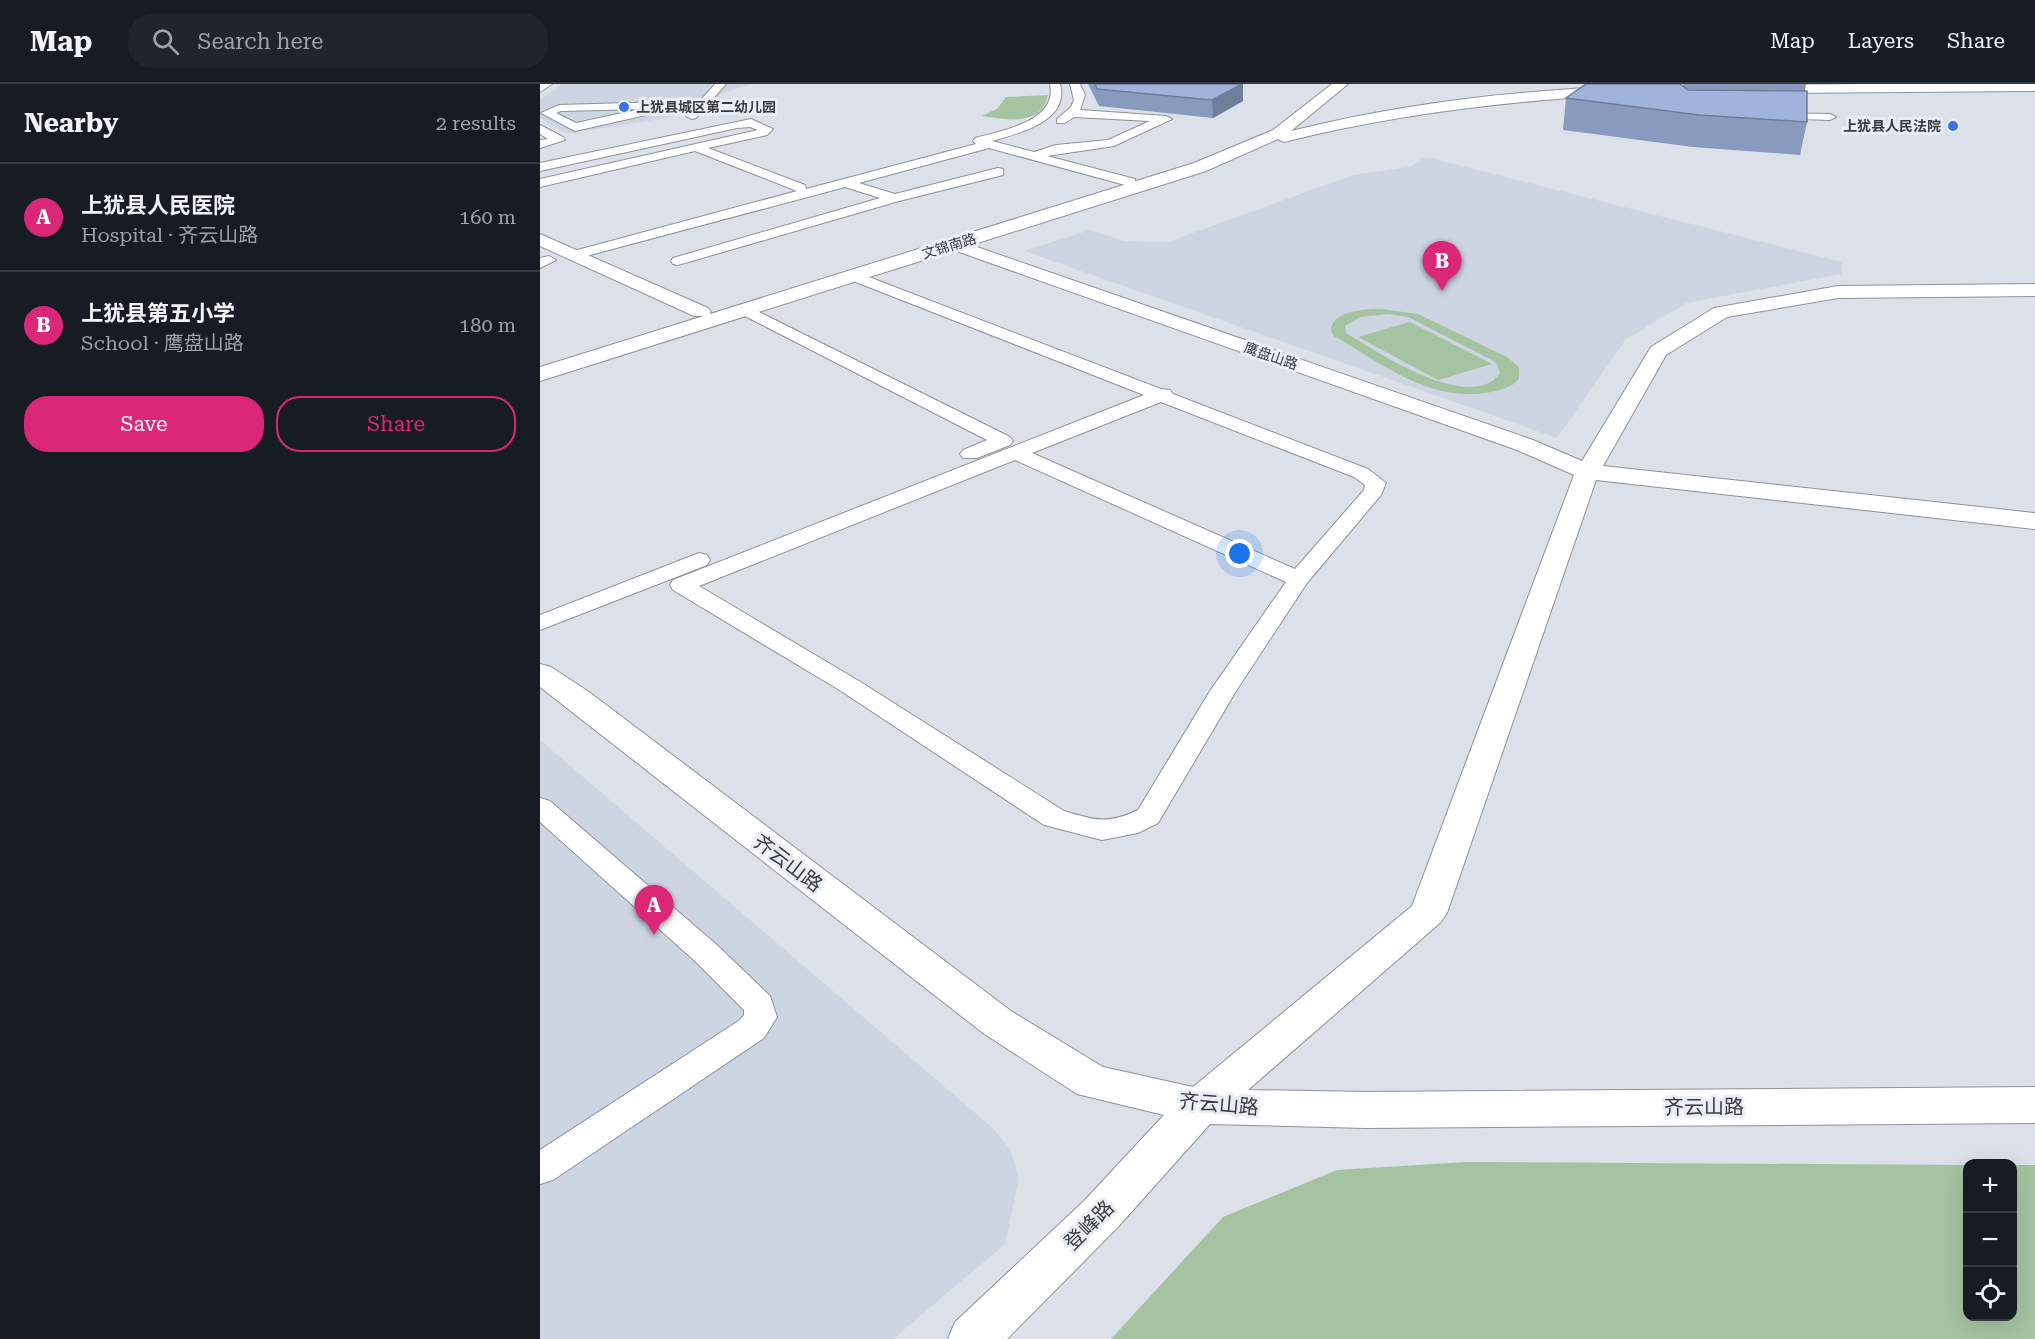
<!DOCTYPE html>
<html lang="en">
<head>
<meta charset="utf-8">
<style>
	body { margin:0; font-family:"Roboto Serif","Noto Sans SC",serif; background:#20242c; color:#f1f3f6 }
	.controls { position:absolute; right:18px; bottom:18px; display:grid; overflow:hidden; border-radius:12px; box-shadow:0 6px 24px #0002 }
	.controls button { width:54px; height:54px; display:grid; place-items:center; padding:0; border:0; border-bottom:2px solid #363941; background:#171b24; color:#f1f3f6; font:30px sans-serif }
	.you { position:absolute; left:700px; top:470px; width:21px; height:21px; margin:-15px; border:4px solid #fff; border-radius:50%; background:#1a73e8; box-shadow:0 0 0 9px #1a73e833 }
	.badge { display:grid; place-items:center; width:39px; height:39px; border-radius:50%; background:#db2777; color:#fff; font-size:20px; font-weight:700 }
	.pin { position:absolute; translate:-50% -50px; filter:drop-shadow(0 2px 3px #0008) }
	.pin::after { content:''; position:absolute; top:32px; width:21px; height:18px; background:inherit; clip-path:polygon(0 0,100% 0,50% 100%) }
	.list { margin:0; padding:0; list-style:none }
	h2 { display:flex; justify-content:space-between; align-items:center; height:78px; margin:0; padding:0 24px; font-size:26px }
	h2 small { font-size:20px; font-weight:400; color:#9ea1a6 }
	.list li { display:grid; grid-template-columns:39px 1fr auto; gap:18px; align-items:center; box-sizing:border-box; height:108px; padding:0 24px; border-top:2px solid #363941 }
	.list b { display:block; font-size:22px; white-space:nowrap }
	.list p { margin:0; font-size:20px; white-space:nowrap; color:#9ea1a6 }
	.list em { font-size:20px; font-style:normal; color:#9ea1a6 }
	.actions { display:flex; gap:12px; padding:18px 24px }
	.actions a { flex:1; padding:14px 0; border:2px solid #db2777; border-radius:24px; text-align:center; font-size:21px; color:#db2777 }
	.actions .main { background:#db2777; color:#fff }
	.icon { flex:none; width:33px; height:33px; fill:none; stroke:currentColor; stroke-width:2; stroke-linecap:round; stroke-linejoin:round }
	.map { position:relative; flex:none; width:1495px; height:1255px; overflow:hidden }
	header { display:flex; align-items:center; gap:36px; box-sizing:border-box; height:84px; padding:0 30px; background:#171b24; border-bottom:2px solid #363941 }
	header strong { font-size:28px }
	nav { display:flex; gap:33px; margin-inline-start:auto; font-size:21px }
	.search { width:420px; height:54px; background:#20242c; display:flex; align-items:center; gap:15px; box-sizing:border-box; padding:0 21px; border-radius:24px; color:#9ea1a6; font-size:22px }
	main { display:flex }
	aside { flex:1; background:#171b24 }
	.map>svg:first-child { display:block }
	.built { fill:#cdd5e3 }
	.green { fill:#a5c3a1; fill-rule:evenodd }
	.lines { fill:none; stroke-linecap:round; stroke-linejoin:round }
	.minor-casing { stroke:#8e9299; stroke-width:2 }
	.tertiary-casing { stroke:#8e9299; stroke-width:2 }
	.primary-casing { stroke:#8e9299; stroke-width:2 }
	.minor { fill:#fff; fill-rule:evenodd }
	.tertiary { fill:#fff; fill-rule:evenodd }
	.primary { fill:#fff; fill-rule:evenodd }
	.wall { fill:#889bbe }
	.shaded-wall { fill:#6f7e9b }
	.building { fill:#9eb4dd; stroke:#6f7e9b; stroke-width:1.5 }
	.poi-dot { fill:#3a73e2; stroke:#e9eef6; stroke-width:2 }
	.labels { text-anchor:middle; stroke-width:6; stroke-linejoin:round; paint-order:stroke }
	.far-poi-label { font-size:14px; font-weight:bold; fill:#393b3e; stroke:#e9eef6; text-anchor:start }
	.far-street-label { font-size:14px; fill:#393b3e; stroke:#e9eef6 }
	.near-street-label { font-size:20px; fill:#393b3e; stroke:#e9eef6 }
</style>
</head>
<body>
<header>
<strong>Map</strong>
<div class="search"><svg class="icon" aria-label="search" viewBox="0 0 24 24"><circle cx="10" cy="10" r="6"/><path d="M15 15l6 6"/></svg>Search here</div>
<nav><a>Map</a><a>Layers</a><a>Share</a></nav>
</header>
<main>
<aside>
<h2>Nearby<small>2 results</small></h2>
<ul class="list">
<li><span class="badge">A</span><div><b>上犹县人民医院</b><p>Hospital · 齐云山路</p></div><em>160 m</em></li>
<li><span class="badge">B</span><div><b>上犹县第五小学</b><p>School · 鹰盘山路</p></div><em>180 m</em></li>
</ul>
<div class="actions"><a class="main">Save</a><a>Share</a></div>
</aside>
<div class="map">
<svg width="1495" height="1255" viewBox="0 0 1495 1255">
	<rect width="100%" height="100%" fill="#dce0e8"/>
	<!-- built -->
	<g class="built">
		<path d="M22,0H211L181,10L163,28L27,50L0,34V16Z"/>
		<path d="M886,73L1302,178L1301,190L1146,219L1086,255L1017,354L484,167L550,146L585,157L628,158L813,91L869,83Z"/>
		<path d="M0,656L455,1046L471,1067L479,1094L465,1160L353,1255H0Z"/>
	</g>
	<!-- green -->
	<g class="green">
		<path d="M508,11C501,44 465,35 441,32L457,25L466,13Z"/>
		<path d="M841,225L878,230L967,273L979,283V295C972,303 962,306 951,308C892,320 842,280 794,252L791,247C791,226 826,225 841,225ZM848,230L868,233L952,276L957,280L960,289C931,331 836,267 806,249L805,242L820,233Z"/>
		<path d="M870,238L952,280L898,296L818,253Z"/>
		<path d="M926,1078L1427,1081L1428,1232H1472L1473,1081H1495V1255H571L683,1133L797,1086Z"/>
	</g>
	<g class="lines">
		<defs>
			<g id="minor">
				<path d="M0,0H12L0,8Z"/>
				<path d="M175,0H186L156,34L152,35L146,32L153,24H137L35,47L1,29L19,21L160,17ZM101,25L36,39L16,29L21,27Z"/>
				<path d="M510,0H520C530,37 480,49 452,57L494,68L516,61L568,56L610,37L534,33L525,39H517V35L531,23L534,16L530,0H540L545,11L540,26L626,32L632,35L574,62L507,72L595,95V101H585L449,64L319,99L355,110L458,84L463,85V91L359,117L138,181L133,180L131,177L133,174L340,114L305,103L35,175L30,174L28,171L30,168L257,107L155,67L0,103V95L218,46L210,43L197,44L0,87V79L211,35L233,45L227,51L168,64L265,101L266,105L436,60L433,57L435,54C462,47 518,37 510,0Z"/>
				<path d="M1233,29L1290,30L1296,33L1290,36L1229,34V30Z"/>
				<path d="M0,41L23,53L25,56L0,64V56L8,55L0,50Z"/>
				<path d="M9,172L16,176L0,184V174Z"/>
				<path d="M313,187L621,305L630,306L633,310L828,385L846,399L841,411L767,499L696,607L618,739L598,749L562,756L504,741L301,607L133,506L130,501L133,496L604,311L308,195L305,192ZM621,318L814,393L825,401L824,406L755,485L492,369ZM475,376L746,498L670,607L598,726C567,741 555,736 524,727L319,597L159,502Z"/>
				<path d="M205,221L470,353L473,357L470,361L437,374H423L420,370L423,366L447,356L199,229L197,226L199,223Z"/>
				<path d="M159,469L167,471L170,476L167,481L0,546V531Z"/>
				<path d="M0,714L10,717L178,862L230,912L237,933L224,954L13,1096L0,1100V1066L200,936L204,931V926L156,878L0,738Z"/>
			</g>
			<g id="tertiary">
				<path d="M0,150L168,224L171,228L168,232H154L0,162Z"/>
				<path d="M414,155L993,356L1042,377L1111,263L1174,224L1298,202L1495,200V212L1298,214L1187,233L1126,271L1063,382L1495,429V445L1056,396L907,829L901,838L708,1006L826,1008L1495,1003V1039L826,1044L670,1040L577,1144L467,1255H408L415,1238L545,1116L624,1031L537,1010L443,949L0,603V580L11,583L49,608L471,927L563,983L653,1003L872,822L1034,391L977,366L408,164L405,160L408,156Z"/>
			</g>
			<g id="primary">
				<path d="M792,0H808L751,47C843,24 937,11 1032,5C1045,4 1076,0 1085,7L1078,11C965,17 854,30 744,58L738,55L666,87L0,297V283L654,79L733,46Z"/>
				<path d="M1325,0H1495V7L1221,9L1214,5L1221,1Z"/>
			</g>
		</defs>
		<!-- minor casing -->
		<use href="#minor" class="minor-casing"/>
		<!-- tertiary casing -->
		<use href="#tertiary" class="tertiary-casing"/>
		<!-- primary casing -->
		<use href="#primary" class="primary-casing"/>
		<!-- minor -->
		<use href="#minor" class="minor"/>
		<!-- tertiary -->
		<use href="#tertiary" class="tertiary"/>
		<!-- primary -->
		<use href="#primary" class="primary"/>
	</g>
	<!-- wall -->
	<g class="wall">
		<path d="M548,0H703V17L673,34L559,22Z"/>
		<path d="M1143,0H1266L1265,7L1267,38L1260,71L1153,63L1023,46L1026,14L1143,3Z"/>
	</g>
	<!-- shaded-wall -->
	<path class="shaded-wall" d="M703,0V17L673,34L672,16Z"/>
	<!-- building -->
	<g class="building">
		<path d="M555,0H702L672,16L557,5Z"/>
		<path d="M1046,0H1140L1148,6L1267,7V38L1159,31L1026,14Z"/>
	</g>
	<!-- markers -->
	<g class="poi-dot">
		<circle cx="84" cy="23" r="6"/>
		<circle cx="1413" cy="42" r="6"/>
	</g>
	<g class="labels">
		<!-- far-poi labels -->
		<g class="far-poi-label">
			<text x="96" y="28">上犹县城区第二幼儿园</text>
			<text x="1401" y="47" text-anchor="end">上犹县人民法院</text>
		</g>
		<!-- far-street labels -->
		<g class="far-street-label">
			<text transform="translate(409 162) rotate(-17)" y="5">文锦南路</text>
			<text transform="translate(731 272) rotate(19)" y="5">鹰盘山路</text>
		</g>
		<!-- near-street labels -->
		<g class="near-street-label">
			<text transform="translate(248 779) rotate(37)" y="7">齐云山路</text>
			<text transform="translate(679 1020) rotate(5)" y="7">齐云山路</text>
			<text x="1164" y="1030">齐云山路</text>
			<text transform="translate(549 1141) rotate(-45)" y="7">登峰路</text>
		</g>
	</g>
</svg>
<div class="controls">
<button>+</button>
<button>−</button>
<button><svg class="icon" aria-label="locate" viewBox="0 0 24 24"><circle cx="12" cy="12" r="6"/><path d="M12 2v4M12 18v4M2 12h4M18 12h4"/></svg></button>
</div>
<div class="you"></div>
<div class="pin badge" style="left:114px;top:851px">A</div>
<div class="pin badge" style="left:902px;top:207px">B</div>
</div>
</main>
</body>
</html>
